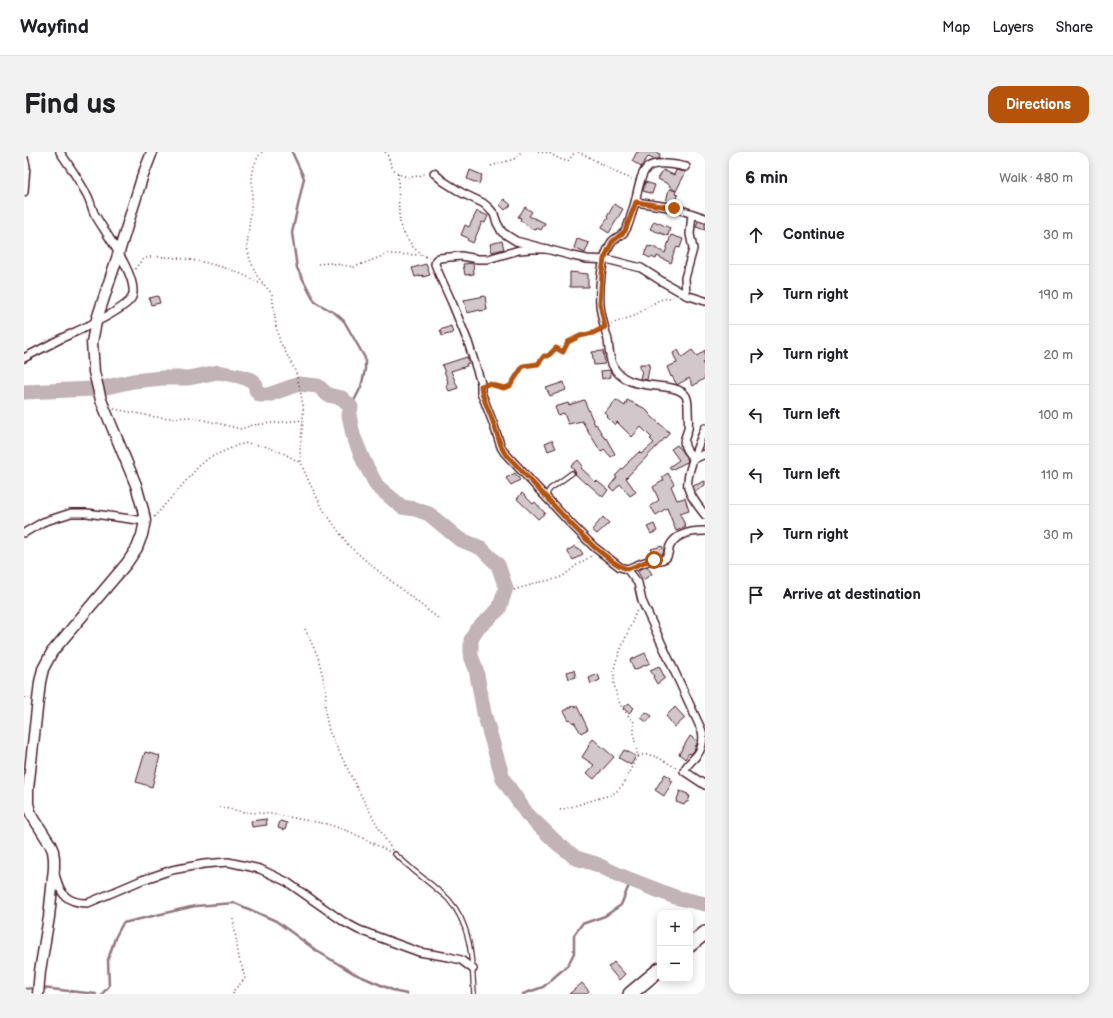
<!DOCTYPE html>
<html lang="en">
<head>
<meta charset="utf-8">
<style>
	body { margin:0; font-family:"Balsamiq Sans",sans-serif; background:#f2f2f2; color:#202124 }
	.controls { position:absolute; right:12px; bottom:12px; display:grid; overflow:hidden; border-radius:8px; box-shadow:0 2px 10px #0003 }
	.controls button { width:36px; height:36px; display:grid; place-items:center; padding:0; border:0; border-bottom:1px solid #e0e0e0; background:#fff; color:#202124; font:20px sans-serif }
	.stop { position:absolute; width:12px; height:12px; margin:-9px; border:3px solid #b45309; border-radius:50%; background:#fff }
	.stop.end { background:#b45309; border-color:#fff; box-shadow:0 1px 4px #0008 }
	.list { margin:0; padding:0; list-style:none }
	h2 { display:flex; justify-content:space-between; align-items:center; height:52px; margin:0; padding:0 16px; font-size:17px }
	h2 small { font-size:13px; font-weight:400; color:#757577 }
	.list li { display:grid; grid-template-columns:26px 1fr auto; gap:12px; align-items:center; box-sizing:border-box; height:60px; padding:0 16px; border-top:1px solid #e0e0e0 }
	.list b { display:block; font-size:15px; white-space:nowrap }
	.list em { font-size:13px; font-style:normal; color:#757577 }
	.icon { flex:none; width:22px; height:22px; fill:none; stroke:currentColor; stroke-width:2; stroke-linecap:round; stroke-linejoin:round }
	.map { position:relative; flex:none; width:681px; height:842px; overflow:hidden; border-radius:12px }
	header { display:flex; align-items:center; gap:24px; box-sizing:border-box; height:56px; padding:0 20px; background:#fff; border-bottom:1px solid #e0e0e0 }
	header strong { font-size:19px }
	nav { display:flex; gap:22px; margin-inline-start:auto; font-size:14px }
	.intro { display:flex; align-items:center; justify-content:space-between; box-sizing:border-box; height:96px; padding:0 24px }
	h1 { margin:0; font-size:28px }
	.button { padding:10px 18px; border-radius:12px; background:#b45309; color:#fff; font-size:14px; font-weight:700 }
	main { display:flex; gap:24px; padding:0 24px }
	aside { flex:1; background:#fff; border-radius:12px; box-shadow:0 2px 10px #0003 }
	.map>svg:first-child { display:block }
	.lines { fill:none; stroke-linecap:round; stroke-linejoin:round }
	.stream { stroke:#91787e; stroke-width:2.5 }
	.river { stroke:#c1b3b6; stroke-width:15 }
	.building { fill:#d2c7cb; stroke:#4a1f2b }
	.lane-casing { stroke:#4a1f2b; stroke-width:6 }
	.street-casing { stroke:#4a1f2b; stroke-width:10 }
	.secondary-casing { stroke:#4a1f2b; stroke-width:13 }
	.highway-casing { stroke:#4a1f2b; stroke-width:16 }
	.path { stroke:#4a1f2b; stroke-width:1.5; stroke-dasharray:1 3; stroke-linecap:butt }
	.lane { stroke:#fff; stroke-width:3.5 }
	.street { stroke:#fff; stroke-width:7 }
	.secondary { stroke:#fff; stroke-width:10 }
	.highway { stroke:#fff; stroke-width:13 }
	.route { stroke:#b45309; stroke-width:5 }
</style>
</head>
<body>
<header>
<strong>Wayfind</strong>
<nav><a>Map</a><a>Layers</a><a>Share</a></nav>
</header>
<div class="intro"><h1>Find us</h1><a class="button">Directions</a></div>
<main>
<div class="map">
<svg width="681" height="842" viewBox="0 0 681 842">
	<rect width="100%" height="100%" fill="#fff"/>
	<filter id="ink" filterUnits="userSpaceOnUse"><feTurbulence type="fractalNoise" baseFrequency=".025" numOctaves="2"/><feDisplacementMap in="SourceGraphic" scale="8" xChannelSelector="R" yChannelSelector="G"/><feConvolveMatrix kernelMatrix="1 2 1 2 8 2 1 2 1" color-interpolation-filters="sRGB"/></filter>
	<g filter="url(#ink)">
		<g class="lines">
			<!-- stream -->
			<g class="stream">
				<path d="M268,0L280,26L268,81L273,116L291,150L311,161L320,169L341,206V218L337,235L327,255"/>
				<path d="M18,836L72,842"/>
				<path d="M0,837L10,836"/>
				<path d="M78,842L85,834L84,808L91,786L99,771L171,754L211,751L252,769L293,799L329,821L373,840L383,842"/>
				<path d="M499,842L519,835L544,813L550,801V783L558,772L581,764L597,753L607,728"/>
			</g>
			<!-- river -->
			<g class="river">
				<path d="M78,236L109,229L138,226H165L194,220L215,224L228,228L232,234V238L236,243H244L275,232L294,234L304,243L318,246L327,255L325,263L329,283L340,310L353,334L378,355L391,357L405,362L435,387L457,396L474,413L482,436L475,457L452,478L447,488V504L452,517L460,561L479,627L503,662L533,691L552,706L572,712L597,724L651,745L681,752"/>
				<path d="M0,240L69,237"/>
			</g>
		</g>
		<!-- building -->
		<g class="building">
			<path d="M613,0H631L636,2L635,7H630L624,5L617,15L608,9Z"/>
			<path d="M446,18L458,23L455,32L443,27Z"/>
			<path d="M639,18L650,23L652,18L662,20L652,39L645,34L646,33L634,27Z"/>
			<path d="M621,30L631,33L628,42L619,39Z"/>
			<path d="M645,37L652,39L651,42L654,43L652,51L642,50Z"/>
			<path d="M480,47L487,53L481,58L475,52Z"/>
			<path d="M590,52L599,57L585,81L577,76L584,66L583,65Z"/>
			<path d="M501,55L508,60L505,64L521,71L517,78L513,76L512,78L508,77L496,68L497,66L494,65Z"/>
			<path d="M453,59L464,64L461,71L458,70L449,91L443,88L444,86L437,83L441,73L445,75Z"/>
			<path d="M630,69L646,76L644,84L626,77Z"/>
			<path d="M674,69L681,71V78L672,75Z"/>
			<path d="M647,83L659,87L656,96L653,95L648,105L649,106L647,111L633,104L632,107L627,105L626,106L620,103L624,94L626,95L627,94L641,101Z"/>
			<path d="M553,87L565,91L561,101L550,96Z"/>
			<path d="M478,89L480,97L468,100L466,92Z"/>
			<path d="M449,111L450,122L441,123L439,112Z"/>
			<path d="M402,112L406,123L399,125V123L391,125L388,116Z"/>
			<path d="M546,120L564,122V135H546Z"/>
			<path d="M134,144L136,151L127,153L125,146Z"/>
			<path d="M461,144L463,158L456,159V158L443,161L440,148Z"/>
			<path d="M427,174L429,181L418,184L416,178Z"/>
			<path d="M654,198L658,205L668,198L673,204L681,198V209L678,211L681,215V226L669,234L665,226L653,233L648,224L647,225L643,215L653,211L649,201Z"/>
			<path d="M579,199L581,212L570,213L568,200Z"/>
			<path d="M443,205L445,211L442,212L443,214L427,219L434,236L425,239L422,233L424,232L423,230H424L418,213Z"/>
			<path d="M616,212H626L623,228L616,227L618,218H616Z"/>
			<path d="M586,218L587,225L578,227L577,219Z"/>
			<path d="M540,230L542,238L526,244L522,236Z"/>
			<path d="M560,248L571,273L572,272L581,287L582,286L591,302L587,305L580,297L577,300L558,269L544,272L540,261L534,263L531,255L544,251L545,253Z"/>
			<path d="M592,248L601,254L603,248L620,256L626,262V263L645,280V282L602,326L612,340L606,344L596,332L590,339L585,335L593,325L591,324L605,310H604L615,300L617,302L630,291L626,287L628,286L617,275L608,285L593,270L591,273L583,265L584,264L581,261Z"/>
			<path d="M528,288L532,296L524,299L521,291Z"/>
			<path d="M653,293L664,308L663,310L647,318L645,315L655,308L647,297Z"/>
			<path d="M554,308L559,314L557,316L572,330L573,329L584,338L579,345L563,331L562,332L551,322L552,321L547,314Z"/>
			<path d="M491,321L496,328L487,333L482,326Z"/>
			<path d="M644,321L650,332L647,334L653,348L661,346L665,359L656,362L662,375L652,379L643,356L632,363L626,354L635,348L629,335L640,328L638,325Z"/>
			<path d="M681,329V333L671,340L669,334Z"/>
			<path d="M498,341L509,352L511,350L521,361L514,367L493,347Z"/>
			<path d="M579,365L585,371L573,382L568,378Z"/>
			<path d="M630,372L633,379L627,382L623,375Z"/>
			<path d="M551,394L553,397L555,396L559,402L549,408L543,399Z"/>
			<path d="M638,394L640,399L639,402L629,403L627,397Z"/>
			<path d="M623,414L628,422L619,428L613,419Z"/>
			<path d="M621,501L626,511L610,518L606,508Z"/>
			<path d="M635,514L641,526L633,532L629,525L630,524L626,518Z"/>
			<path d="M550,518L552,525L545,527L543,520Z"/>
			<path d="M574,522L576,528L567,532L565,526Z"/>
			<path d="M605,551L610,556L605,561L599,556Z"/>
			<path d="M550,553L551,555L553,554L564,577L557,581L550,570L549,571L546,567L545,568L540,559Z"/>
			<path d="M651,555L661,566L651,575L642,564Z"/>
			<path d="M622,560L628,564L623,570L617,566Z"/>
			<path d="M666,584L674,589L673,591L670,599L667,602L665,601L661,607L655,602Z"/>
			<path d="M569,587L590,605L570,627L563,621L570,613L558,605L565,594L564,593Z"/>
			<path d="M600,598L612,604L607,613L595,606Z"/>
			<path d="M121,600L136,604L128,635L112,630Z"/>
			<path d="M641,622L647,626L646,628L649,629L640,644L631,638Z"/>
			<path d="M656,639L664,642V644H666L664,650H662L660,653L652,650Z"/>
			<path d="M242,667L243,673L228,675L227,669Z"/>
			<path d="M256,669L263,671L261,678L254,676Z"/>
			<path d="M590,810L601,822L595,828L584,815Z"/>
			<path d="M558,831L565,839L562,842H545Z"/>
		</g>
		<g class="lines">
			<defs>
				<g id="lane">
					<path d="M523,345L524,340L526,337L548,321"/>
					<path d="M371,702C383,713 396,724 409,734C414,739 421,743 425,748C448,774 448,810 450,842"/>
				</g>
				<g id="street">
					<path d="M0,6L2,14L0,40"/>
					<path d="M662,15C653,13 632,9 624,15C615,21 613,47 609,57C607,63 605,74 601,79C598,84 590,86 587,91C577,107 575,134 576,153C577,165 581,177 584,188C585,196 585,204 588,212C602,244 650,226 662,244C664,248 664,252 664,256C664,263 665,270 664,277C663,280 662,283 661,286C658,294 664,301 670,307"/>
					<path d="M410,21L419,29L438,41L459,51L465,56L470,62L473,71L478,80L484,84L492,89L549,104L563,107L586,108L617,116L639,130L662,143L681,149"/>
					<path d="M612,50L651,56L681,66"/>
					<path d="M523,97H507L495,98L464,107H454L437,104L415,106L412,108L411,112L415,122L429,153L444,190L457,231V240L469,271L477,295L480,300L546,371L570,395L596,415L603,417C612,414 620,409 630,408C634,408 638,409 642,406C645,403 644,398 646,394C652,381 668,379 681,379"/>
					<path d="M662,143L661,126L669,97L666,82L668,62"/>
					<path d="M0,206C13,199 25,193 38,186C53,179 102,158 108,145C116,126 79,78 70,61C67,54 66,47 62,41C54,27 45,13 36,0"/>
					<path d="M681,276C676,288 661,324 664,336C667,346 675,355 681,363"/>
					<path d="M670,307L681,302"/>
					<path d="M0,381L19,370L47,361H63L121,369"/>
					<path d="M603,417L614,431L618,449L678,579C680,587 678,598 672,604C667,610 663,612 660,619L681,633"/>
					<path d="M31,722C36,742 42,751 64,751L118,728L148,718L180,712L204,710L236,717L263,730L320,770L335,778L395,800L425,805L437,808L449,817"/>
				</g>
				<path id="secondary" d="M14,842L16,819L25,765L30,716V707L29,699L26,692L7,662L4,652V637L16,530L19,517L28,500L103,411L113,396L118,383L121,369L119,358L112,333L77,248L70,220L68,190L72,170L95,100L118,26L128,0"/>
				<g id="highway">
					<path d="M666,793L681,781"/>
					<path d="M606,842L636,817"/>
				</g>
			</defs>
			<!-- lane casing -->
			<use href="#lane" class="lane-casing"/>
			<!-- street casing -->
			<use href="#street" class="street-casing"/>
			<!-- secondary casing -->
			<use href="#secondary" class="secondary-casing"/>
			<!-- highway casing -->
			<use href="#highway" class="highway-casing"/>
			<!-- path -->
			<g class="path">
				<path d="M238,0L234,5L230,14L228,25V46L223,95L226,108L233,124L248,142L252,174L256,190L271,218L275,232L279,253V268L276,297L277,311L285,330L299,357L325,394L347,413L416,468"/>
				<path d="M361,0C365,4 365,9 368,15C376,28 391,26 403,21"/>
				<path d="M514,0C518,1 521,0 525,1C531,4 537,9 544,9L551,0"/>
				<path d="M554,0L561,3L595,22L608,27"/>
				<path d="M467,14L490,7L497,0"/>
				<path d="M374,22L375,62L377,77L389,95L398,103L405,106"/>
				<path d="M294,112L306,111L330,115L364,102L398,103"/>
				<path d="M111,117C114,113 117,108 122,106C137,101 189,111 204,117C217,121 229,128 241,134"/>
				<path d="M587,172L610,164L635,148L649,145"/>
				<path d="M464,232L480,236L486,234L499,214L514,212L520,204H524L532,196L539,200C541,197 542,193 544,191C550,183 565,183 573,179"/>
				<path d="M90,257L132,265L148,266L167,265L217,277L229,273L279,268"/>
				<path d="M130,365L176,313L185,306L214,293L223,291L240,294L259,301L277,311"/>
				<path d="M490,438L506,433L511,431L532,427L539,424L554,412L569,403"/>
				<path d="M281,477L294,505L302,538L301,559L305,579L333,636L357,680L368,698"/>
				<path d="M0,545L6,546"/>
				<path d="M614,604C631,599 639,610 653,616"/>
				<path d="M195,655L220,660L248,662L303,672L327,680L366,700"/>
				<path d="M536,658L550,654L559,651L586,643L592,640L599,633L614,605L610,584V570L598,556L593,545L590,532V518L592,509L613,458"/>
				<path d="M209,767L215,806L220,822L221,827L210,838L209,842"/>
			</g>
			<!-- lane -->
			<use href="#lane" class="lane"/>
			<!-- street -->
			<use href="#street" class="street"/>
			<!-- secondary -->
			<use href="#secondary" class="secondary"/>
			<!-- highway -->
			<use href="#highway" class="highway"/>
		</g>
	</g>
	<g class="lines" filter="url(#ink)">
		<!-- route -->
		<path class="route" d="M630,408L621,410L609,415L603,417L596,414L588,409L570,395L546,371L480,300C475,291 473,280 469,270C465,258 458,246 457,234L465,232L480,236L486,234L499,214L514,212L520,204H524L532,196L539,200L544,190L556,184L569,181L581,175L576,152L578,121L580,107L588,90L601,79L612,50L650,56"/>
	</g>
</svg>
<div class="controls">
<button>+</button>
<button>−</button>
</div>
<div class="stop" style="left:630px;top:408px"></div>
<div class="stop end" style="left:650px;top:56px"></div>
</div>
<aside>
<h2>6 min<small>Walk · 480 m</small></h2>
<ul class="list">
<li><svg class="icon" aria-label="ahead" viewBox="0 0 24 24"><path d="M12 20V5M6 11l6-6 6 6"/></svg><div><b>Continue</b></div><em>30 m</em></li>
<li><svg class="icon" aria-label="right" viewBox="0 0 24 24"><path d="M7 20v-9h11M14 6l5 5-5 5"/></svg><div><b>Turn right</b></div><em>190 m</em></li>
<li><svg class="icon" aria-label="right" viewBox="0 0 24 24"><path d="M7 20v-9h11M14 6l5 5-5 5"/></svg><div><b>Turn right</b></div><em>20 m</em></li>
<li><svg class="icon" aria-label="left" viewBox="0 0 24 24"><path d="M17 20v-9H6M10 6l-5 5 5 5"/></svg><div><b>Turn left</b></div><em>100 m</em></li>
<li><svg class="icon" aria-label="left" viewBox="0 0 24 24"><path d="M17 20v-9H6M10 6l-5 5 5 5"/></svg><div><b>Turn left</b></div><em>110 m</em></li>
<li><svg class="icon" aria-label="right" viewBox="0 0 24 24"><path d="M7 20v-9h11M14 6l5 5-5 5"/></svg><div><b>Turn right</b></div><em>30 m</em></li>
<li><svg class="icon" aria-label="arrive" viewBox="0 0 24 24"><path d="M6 21V4h12l-3 4 3 4H6"/></svg><div><b>Arrive at destination</b></div></li>
</ul>
</aside>
</main>
</body>
</html>
